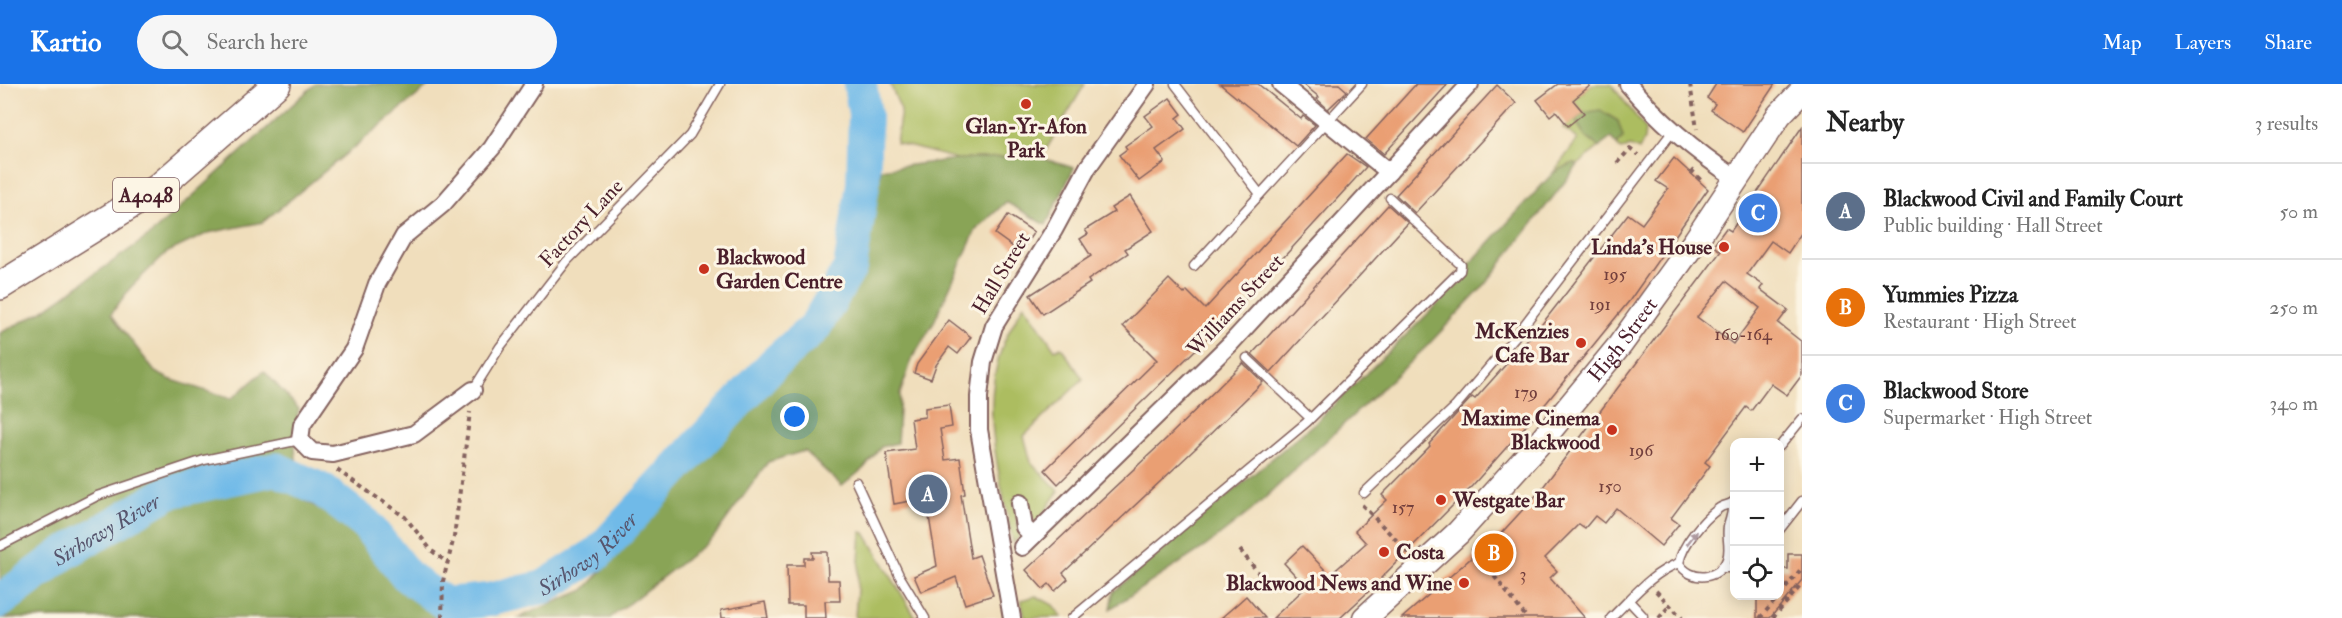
<!DOCTYPE html>
<html lang="en">
<head>
<meta charset="utf-8">
<style>
	body { margin:0; font-family:"IM FELL Double Pica",serif; background:#f6f6f6; color:#222 }
	.controls { position:absolute; right:18px; bottom:18px; display:grid; overflow:hidden; border-radius:12px; box-shadow:0 3px 15px #0003 }
	.controls button { width:54px; height:54px; display:grid; place-items:center; padding:0; border:0; border-bottom:2px solid #e0e0e0; background:#fff; color:#222; font:30px sans-serif }
	.you { position:absolute; left:795px; top:333px; width:21px; height:21px; margin:-15px; border:4px solid #fff; border-radius:50%; background:#1a73e8; box-shadow:0 0 0 9px #1a73e833 }
	.badge { display:grid; place-items:center; width:39px; height:39px; border-radius:50%; background:#1a73e8; color:#fff; font-size:20px; font-weight:700 }
	.pin { position:absolute; translate:-50% -50%; border:3px solid #fff; box-shadow:0 2px 6px #0006 }
	.list { margin:0; padding:0; list-style:none }
	h2 { display:flex; justify-content:space-between; align-items:center; height:78px; margin:0; padding:0 24px; font-size:26px }
	h2 small { font-size:20px; font-weight:400; color:#767676 }
	.list li { display:grid; grid-template-columns:39px 1fr auto; gap:18px; align-items:center; box-sizing:border-box; height:96px; padding:0 24px; border-top:2px solid #e0e0e0 }
	.list b { display:block; font-size:22px; white-space:nowrap }
	.list p { margin:0; font-size:20px; white-space:nowrap; color:#767676 }
	.list em { font-size:20px; font-style:normal; color:#767676 }
	.icon { flex:none; width:33px; height:33px; fill:none; stroke:currentColor; stroke-width:2; stroke-linecap:round; stroke-linejoin:round }
	.map { position:relative; flex:none; width:1802px; height:534px; overflow:hidden }
	header { display:flex; align-items:center; gap:36px; box-sizing:border-box; height:84px; padding:0 30px; background:#1a73e8; color:#fff }
	header strong { font-size:28px }
	nav { display:flex; gap:33px; margin-inline-start:auto; font-size:21px }
	.search { width:420px; height:54px; background:#f6f6f6; display:flex; align-items:center; gap:15px; box-sizing:border-box; padding:0 21px; border-radius:33px; color:#767676; font-size:22px }
	main { display:flex }
	aside { flex:1; background:#fff }
	.map>svg:first-child { display:block }
	.green { fill:#acbd61; stroke:#7b6e46; stroke-width:1.5 }
	.forest { fill:#89a457; stroke:#6a6241; stroke-width:1.5 }
	.lines { fill:none; stroke-linecap:round; stroke-linejoin:round }
	.river { stroke:#6fbae8; stroke-width:34 }
	.building { fill:#ea9f73; fill-rule:evenodd }
	.service-casing { stroke:#84625e; stroke-width:11 }
	.minor-casing { stroke:#84625e; stroke-width:20 }
	.secondary-casing { stroke:#84625e; stroke-width:27 }
	.primary-casing { stroke:#84625e; stroke-width:30 }
	.path { stroke:#84625e; stroke-width:4; stroke-dasharray:4.5 4.5; stroke-linecap:butt }
	.service { stroke:#fff; stroke-width:8 }
	.minor { stroke:#fff; stroke-width:16 }
	.secondary { stroke:#fff; stroke-width:24 }
	.primary { stroke:#fff; stroke-width:27 }
	.oneway { fill:#ae9aa0 }
	.poi-dot { fill:#c8321e; stroke:#fcf5e5; stroke-width:2 }
	.labels { text-anchor:middle; stroke-width:6; stroke-linejoin:round; paint-order:stroke }
	.number-label { font-size:18px; fill:#723f3d }
	.shield { fill:#fcf5e5; stroke:#7f5f63; stroke-width:1.5 }
	.shield-label { font-size:20px; font-weight:bold; fill:#4a1f2b }
	.poi-label { font-size:21px; font-weight:bold; fill:#4a1f2b; stroke:#fcf5e5; text-anchor:end }
	.street-label { font-size:21px; fill:#4a1f2b; stroke:#fcf5e5 }
	.water-label { font-size:22px; font-style:italic; fill:#57556d; stroke:#fcf5e5 }
</style>
</head>
<body>
<header>
<strong>Kartio</strong>
<div class="search"><svg class="icon" aria-label="search" viewBox="0 0 24 24"><circle cx="10" cy="10" r="6"/><path d="M15 15l6 6"/></svg>Search here</div>
<nav><a>Map</a><a>Layers</a><a>Share</a></nav>
</header>
<main>
<div class="map">
<svg width="1802" height="534" viewBox="0 0 1802 534">
	<rect width="100%" height="100%" fill="#fcf5e5"/>
	<filter id="ink" filterUnits="userSpaceOnUse"><feTurbulence type="fractalNoise" baseFrequency=".0167" numOctaves="2"/><feDisplacementMap in="SourceGraphic" scale="12" xChannelSelector="R" yChannelSelector="G"/><feConvolveMatrix kernelMatrix="1 2 1 2 8 2 1 2 1" color-interpolation-filters="sRGB"/></filter>
	<filter id="wash" filterUnits="userSpaceOnUse"><feTurbulence type="fractalNoise" baseFrequency=".008" numOctaves="4" result="noise"/><feDisplacementMap in="SourceGraphic" scale="24" xChannelSelector="R" yChannelSelector="G"/><feGaussianBlur stdDeviation="1.35" result="paint"/><feColorMatrix in="noise" values="0 0 0 0 0 0 0 0 0 0 0 0 0 0 0 0 0 1.4 0 .05"/><feComposite in="paint" operator="in"/></filter>
	<g filter="url(#wash)">
		<rect width="100%" height="100%" fill="#f0debc"/>
		<!-- green -->
		<g class="green">
			<path d="M890,0H1085L1041,74L1035,72L957,75L896,59L901,26Z"/>
			<path d="M1592,0H1611L1645,44L1644,56L1639,66L1630,62L1621,66L1617,61L1623,53L1584,29L1573,16Z"/>
			<path d="M1575,36L1586,53L1599,63L1578,81L1573,79L1553,89L1578,55L1563,44Z"/>
			<path d="M1024,220L1055,266L1061,263L1083,295L1024,352L1031,378L1059,407C1051,416 1047,425 1040,435L1034,436L1013,417L1020,452L1013,459C1001,395 978,325 1003,261C1008,247 1017,234 1024,220Z"/>
			<path d="M861,448L865,449L916,534H855Z"/>
			<path d="M1036,512L1053,521L1062,533L1025,534L1021,516Z"/>
		</g>
		<!-- forest -->
		<g class="forest">
			<path d="M315,0H431L263,138L208,149L166,169L131,203L111,230L155,288L169,295L231,315L264,287L299,325C290,360 297,384 306,417L354,444L393,495L426,523L457,534H0V249L41,228L150,151Z"/>
			<path d="M1600,26L1618,37L1623,53L1617,61L1611,54L1599,63L1586,53L1575,36L1584,29Z"/>
			<path d="M1035,72L1074,84L1046,141L1006,118L976,146L933,240L912,275L900,310L897,359L881,363L864,384L842,402L804,367L768,378L713,454L610,534H517L584,506L813,260L857,195L881,85L957,75Z"/>
			<path d="M1573,79L1578,81L1482,204L1427,262L1251,427L1206,462L1110,525L1113,508L1318,336L1468,191V182L1553,89Z"/>
		</g>
		<g class="lines">
			<!-- river -->
			<path class="river" id="s1" d="M0,517L63,470L169,408L276,385L322,406L366,440L408,493L446,520L488,516L544,503L598,469L774,279L814,244L850,184L863,100L865,30L860,0"/>
		</g>
		<g id="blocks">
			<!-- building -->
			<g class="building">
				<path d="M1220,0H1258L1301,35L1303,32L1315,41L1296,62Z"/>
				<path d="M1303,0H1339L1347,7L1328,25L1317,15L1319,13Z"/>
				<path d="M1416,0H1448L1384,70L1366,55Z"/>
				<path d="M1558,0H1592L1573,16L1584,29L1568,42L1556,27L1550,32L1537,16Z"/>
				<path d="M1716,0H1775L1743,48L1711,26L1715,20L1707,14Z"/>
				<path d="M1497,1L1516,19L1415,129L1396,111Z"/>
				<path d="M1170,14L1182,30L1177,34L1185,45L1156,66L1165,78L1139,97L1119,71L1127,65L1125,62L1153,42L1145,32Z"/>
				<path d="M1802,43V148L1788,169L1771,157L1747,190L1763,201L1760,205L1788,226L1778,239L1802,258V291L1787,311L1771,300L1751,327L1746,323L1705,378L1710,382L1671,434L1679,440L1661,462L1616,424L1604,439L1595,432L1585,444L1579,440L1545,474L1557,487L1550,494L1585,534H1402L1492,456L1494,457L1540,407L1721,167L1713,162L1726,144L1731,147ZM1726,197L1760,224L1733,260L1697,233Z"/>
				<path d="M1347,70L1366,83L1229,233L1058,400L1045,386L1157,276L1123,242L1169,195L1184,210L1187,207L1205,225Z"/>
				<path d="M1674,74L1708,105L1630,216L1547,318L1472,402L1381,494L1382,495L1340,534H1273L1306,503L1284,479L1302,462L1330,491L1366,459L1355,447L1387,416L1382,411L1430,362L1429,360L1472,313L1475,315L1542,240L1628,130L1642,140L1668,105L1656,97Z"/>
				<path d="M1130,112L1153,147L1125,165L1128,169L1088,196L1090,199L1043,230L1030,211L1091,172L1080,155L1088,150L1085,146L1114,128L1111,124Z"/>
				<path d="M1388,121L1408,139L1271,288L1252,270Z"/>
				<path d="M1008,131L1034,148L1020,168L995,150Z"/>
				<path d="M949,236L971,253L958,270L949,263L936,281L931,295L914,289L917,280Z"/>
				<path d="M1243,279L1263,298L1196,364L1063,489L1068,495L1055,507L1049,500L1043,505L1026,486L1166,355Z"/>
				<path d="M949,321L952,343L940,345L945,376L960,374L965,410L961,411L971,474L979,471L993,511L965,520L956,493L921,508L914,492L937,482L926,414L894,420L886,369L915,365L911,335L925,333V324Z"/>
				<path d="M812,468H827L828,496H839L840,517H825L826,534H804V521H788L787,481H804V474H813Z"/>
				<path d="M1788,470H1802V496L1770,534H1757V512H1779V485H1788Z"/>
				<path d="M1246,512L1265,534H1221L1236,521Z"/>
				<path d="M765,518L768,534H722L721,526Z"/>
			</g>
		</g>
	</g>
	<g filter="url(#ink)">
		<use href="#blocks" fill-opacity="0" stroke="#84625e" stroke-width="1.5"/>
		<g class="lines">
			<defs>
				<g id="service">
					<path d="M1175,0L1260,110"/>
					<path d="M1194,182L1362,0"/>
					<path d="M1247,274L1310,334"/>
					<path d="M473,306L500,263L567,177L690,51L720,0"/>
					<path d="M1780,362L1802,335"/>
					<path d="M856,398L899,491L925,534"/>
					<path d="M1364,409L1455,323L1514,254L1673,47"/>
					<path d="M1732,420C1733,431 1730,433 1728,443C1726,454 1731,464 1727,475C1719,497 1690,498 1679,479C1682,461 1703,436 1718,425C1723,420 1730,422 1734,417"/>
					<path d="M1780,445L1802,417"/>
					<path d="M0,462L97,412L204,376L300,356"/>
					<path d="M1721,484H1734"/>
					<path d="M1629,517L1643,532"/>
					<path d="M1072,534L1307,338L1460,187L1461,181L1390,114"/>
					<path d="M1611,534C1632,514 1651,489 1679,479"/>
				</g>
				<g id="minor">
					<path d="M1281,0L1389,88"/>
					<path d="M1628,0C1659,37 1696,68 1737,95"/>
					<path d="M473,306L414,350L333,370L312,368L300,356L302,341L354,265L377,200L404,152L443,120L492,64L534,0"/>
					<path d="M1020,419L1024,443L1033,452"/>
					<path d="M1022,463L1231,259L1470,0"/>
					<path d="M1012,534L979,346V313L983,278L994,242L1054,146L1088,83L1147,0"/>
				</g>
				<g id="secondary">
					<path id="s2" d="M1365,534L1458,449L1542,356L1620,261L1696,156L1779,31L1802,7"/>
				</g>
				<path id="primary" d="M0,202L158,104L277,0"/>
			</defs>
			<!-- service casing -->
			<use href="#service" class="service-casing"/>
			<!-- minor casing -->
			<use href="#minor" class="minor-casing"/>
			<!-- secondary casing -->
			<use href="#secondary" class="secondary-casing"/>
			<!-- primary casing -->
			<use href="#primary" class="primary-casing"/>
			<!-- path -->
			<g class="path">
				<path d="M1690,0L1697,45"/>
				<path d="M1617,79L1630,65L1638,71"/>
				<path d="M1691,86L1704,98"/>
				<path d="M337,386L405,433L432,467L448,479"/>
				<path d="M1362,421L1409,469"/>
				<path d="M1472,464L1527,534"/>
				<path d="M1240,466L1261,492L1271,497"/>
				<path d="M1656,507L1682,534"/>
				<path d="M1780,511L1802,484"/>
				<path d="M442,534L443,497L454,453L470,328"/>
				<path d="M1659,534L1670,521"/>
				<path d="M1760,534L1779,512"/>
				<path d="M1773,534L1802,500"/>
			</g>
			<!-- service -->
			<use href="#service" class="service"/>
			<!-- minor -->
			<use href="#minor" class="minor"/>
			<!-- secondary -->
			<use href="#secondary" class="secondary"/>
			<!-- primary -->
			<use href="#primary" class="primary"/>
		</g>
		<!-- one-way arrows -->
		<defs><path id="oneway-solid" d="M-6-.8H1V-3.2L6.5 0L1 3.2V.8H-6Z" transform="scale(1.5)"/></defs>
		<use class="oneway" href="#oneway-solid" transform="translate(1692 454) rotate(-52)"/>
	</g>
	<!-- markers -->
	<g class="poi-dot">
		<circle cx="1026" cy="20" r="6"/>
		<circle cx="1724" cy="163" r="6"/>
		<circle cx="704" cy="185" r="6"/>
		<circle cx="1581" cy="259" r="6"/>
		<circle cx="1612" cy="346" r="6"/>
		<circle cx="1441" cy="416" r="6"/>
		<circle cx="1384" cy="468" r="6"/>
		<circle cx="1464" cy="499" r="6"/>
	</g>
	<g class="labels">
		<!-- number labels -->
		<g class="number-label">
			<text x="1615" y="196">195</text>
			<text x="1600" y="226">191</text>
			<text x="1743" y="256">160-164</text>
			<text x="1526" y="314">179</text>
			<text x="1641" y="372">196</text>
			<text x="1610" y="408">150</text>
			<text x="1403" y="429">157</text>
			<text x="1523" y="496">3</text>
		</g>
		<!-- shield labels -->
		<rect class="shield" x="113" y="94" width="66" height="34" rx="4.5"/>
		<g class="shield-label">
			<text x="146" y="118">A4048</text>
		</g>
		<!-- poi labels -->
		<g class="poi-label">
			<text x="1026" y="49" text-anchor="middle">Glan-Yr-Afon<tspan x="1026" dy="24">Park</tspan></text>
			<text x="1712" y="170">Linda's House</text>
			<text x="716" y="180" text-anchor="start">Blackwood<tspan x="716" dy="24">Garden Centre</tspan></text>
			<text x="1569" y="254">McKenzies<tspan x="1569" dy="24">Cafe Bar</tspan></text>
			<text x="1600" y="341">Maxime Cinema<tspan x="1600" dy="24">Blackwood</tspan></text>
			<text x="1453" y="423" text-anchor="start">Westgate Bar</text>
			<text x="1396" y="475" text-anchor="start">Costa</text>
			<text x="1452" y="506">Blackwood News and Wine</text>
		</g>
		<!-- street labels -->
		<g class="street-label">
			<text transform="translate(581 139) rotate(-47)" y="7">Factory Lane</text>
			<text transform="translate(1001 189) rotate(-59)" y="7">Hall Street</text>
			<text transform="translate(1235 221) rotate(-47)" y="7">Williams Street</text>
			<text dy="7" stroke="none"><textPath href="#s2" startOffset="380">High Street</textPath></text>
		</g>
		<!-- water labels -->
		<g class="water-label">
			<text dy="8" stroke="none"><textPath href="#s1" startOffset="128">Sirhowy River</textPath></text>
			<text dy="8" stroke="none"><textPath href="#s1" startOffset="686">Sirhowy River</textPath></text>
		</g>
	</g>
</svg>
<div class="controls">
<button>+</button>
<button>−</button>
<button><svg class="icon" aria-label="locate" viewBox="0 0 24 24"><circle cx="12" cy="12" r="6"/><path d="M12 2v4M12 18v4M2 12h4M18 12h4"/></svg></button>
</div>
<div class="you"></div>
<div class="pin badge" style="left:928px;top:410px;background:#5c6f8a">A</div>
<div class="pin badge" style="left:1494px;top:469px;background:#e8710a">B</div>
<div class="pin badge" style="left:1758px;top:129px;background:#3f7fe0">C</div>
</div>
<aside>
<h2>Nearby<small>3 results</small></h2>
<ul class="list">
<li><span class="badge" style="background:#5c6f8a">A</span><div><b>Blackwood Civil and Family Court</b><p>Public building · Hall Street</p></div><em>50 m</em></li>
<li><span class="badge" style="background:#e8710a">B</span><div><b>Yummies Pizza</b><p>Restaurant · High Street</p></div><em>250 m</em></li>
<li><span class="badge" style="background:#3f7fe0">C</span><div><b>Blackwood Store</b><p>Supermarket · High Street</p></div><em>340 m</em></li>
</ul>
</aside>
</main>
</body>
</html>
